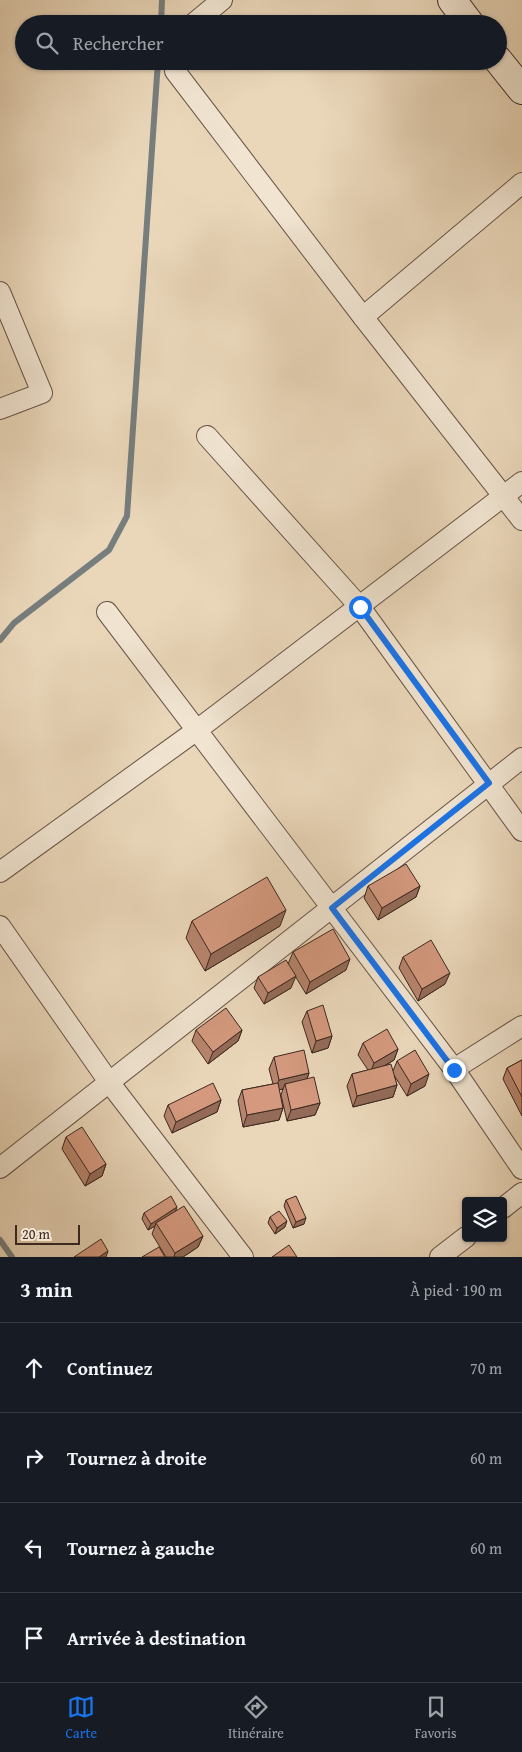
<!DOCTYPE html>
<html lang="fr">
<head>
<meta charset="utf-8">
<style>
	body { margin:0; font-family:"Gentium Book Plus",serif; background:#242831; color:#f1f3f6 }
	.controls { position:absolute; right:15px; bottom:15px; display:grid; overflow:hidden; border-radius:5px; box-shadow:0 1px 4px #0004 }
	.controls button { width:45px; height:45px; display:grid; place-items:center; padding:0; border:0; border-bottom:1px solid #363941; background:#171b24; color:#f1f3f6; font:25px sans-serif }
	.scale { position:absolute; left:15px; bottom:12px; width:65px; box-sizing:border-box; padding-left:5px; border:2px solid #3d2920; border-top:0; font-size:14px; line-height:18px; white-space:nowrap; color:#3d2920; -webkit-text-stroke:4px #f1e5d2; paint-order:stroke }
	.stop { position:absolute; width:15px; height:15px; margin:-11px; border:4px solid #1a73e8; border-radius:50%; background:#fff }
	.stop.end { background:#1a73e8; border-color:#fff; box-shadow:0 1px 5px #0008 }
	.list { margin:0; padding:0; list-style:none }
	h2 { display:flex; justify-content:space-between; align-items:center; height:65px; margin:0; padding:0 20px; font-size:21px }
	h2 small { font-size:16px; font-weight:400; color:#9ea1a6 }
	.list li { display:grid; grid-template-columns:32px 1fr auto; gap:15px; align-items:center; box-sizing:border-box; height:90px; padding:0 20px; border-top:1px solid #363941 }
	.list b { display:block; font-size:19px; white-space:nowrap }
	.list em { font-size:16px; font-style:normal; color:#9ea1a6 }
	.icon { flex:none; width:28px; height:28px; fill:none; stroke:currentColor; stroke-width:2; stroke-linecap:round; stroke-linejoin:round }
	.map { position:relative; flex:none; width:522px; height:1257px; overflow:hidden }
	.search { position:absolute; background:#171b24; box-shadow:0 1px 4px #0004; left:15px; right:15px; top:15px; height:55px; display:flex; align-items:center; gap:12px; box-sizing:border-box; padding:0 18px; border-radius:28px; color:#9ea1a6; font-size:19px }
	.sheet { height:425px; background:#171b24 }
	nav { display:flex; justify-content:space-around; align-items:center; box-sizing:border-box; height:70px; border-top:1px solid #363941; background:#171b24; font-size:14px; color:#9ea1a6 }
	nav a { display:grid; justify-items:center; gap:2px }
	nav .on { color:#1a73e8 }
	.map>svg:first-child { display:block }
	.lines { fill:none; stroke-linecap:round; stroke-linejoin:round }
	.stream { stroke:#777e7e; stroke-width:6 }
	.street-casing { stroke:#685446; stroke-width:22 }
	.secondary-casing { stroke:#3d2920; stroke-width:30 }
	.street { stroke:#f1e5d2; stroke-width:20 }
	.secondary { stroke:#f1e5d2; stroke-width:28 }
	.wall { fill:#b6846c; stroke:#3d2920 }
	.shaded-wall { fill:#946b58; stroke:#3d2920 }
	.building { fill:#d4997e; stroke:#3d2920 }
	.route { stroke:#1a73e8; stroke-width:6 }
</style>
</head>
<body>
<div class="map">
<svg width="522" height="1257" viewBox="0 0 522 1257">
	<rect width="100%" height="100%" fill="#ead7ba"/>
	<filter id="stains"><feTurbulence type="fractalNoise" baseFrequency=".004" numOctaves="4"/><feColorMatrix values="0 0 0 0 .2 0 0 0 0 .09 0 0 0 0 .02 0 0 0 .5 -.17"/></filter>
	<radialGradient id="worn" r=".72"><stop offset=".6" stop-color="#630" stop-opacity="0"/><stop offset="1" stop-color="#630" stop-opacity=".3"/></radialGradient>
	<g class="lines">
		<!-- stream -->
		<g class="stream">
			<path d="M161,24L162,0"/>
			<path d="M0,640L14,623L109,550L127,516L158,61"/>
			<path d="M0,1240L12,1257"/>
		</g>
		<defs>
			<g id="street">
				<path d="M193,24L222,0"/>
				<path d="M175,71L363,317L522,520"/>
				<path d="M0,292L42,393L0,409"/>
				<path d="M363,317L522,183"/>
				<path d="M207,436L360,607L522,831"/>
				<path d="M107,612L454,1069L522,1169"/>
				<path d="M0,872L197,730L522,482"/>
				<path d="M0,926L109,1082L243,1257"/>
				<path d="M454,1069L522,1026"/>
				<path d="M0,1168L522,758"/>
				<path d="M503,1208L522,1193"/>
				<path d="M440,1257L466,1237"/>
			</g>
			<g id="secondary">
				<path d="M452,0L470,24"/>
				<path d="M498,60L522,90"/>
			</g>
		</defs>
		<!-- street casing -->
		<use href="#street" class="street-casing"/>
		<!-- secondary casing -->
		<use href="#secondary" class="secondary-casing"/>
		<!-- street -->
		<use href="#street" class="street"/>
		<!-- secondary -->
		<use href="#secondary" class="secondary"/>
	</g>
	<!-- wall -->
	<g class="wall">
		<path d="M368,886H420L416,897L378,920L364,898Z"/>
		<path d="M192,921L280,926L205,971L186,938Z"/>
		<path d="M293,952L346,970L306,994L288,964Z"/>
		<path d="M403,957L445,984L418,1001L399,968Z"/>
		<path d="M258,977L291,988L264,1004L254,988Z"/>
		<path d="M307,1011L332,1036L328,1048L312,1053L302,1022Z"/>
		<path d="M196,1030H242L238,1041L208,1064L192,1041Z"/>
		<path d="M363,1043L398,1049L394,1060L386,1065L393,1071L397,1061L425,1086L407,1096L394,1075L397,1085L393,1097L353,1107L347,1086L352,1074L368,1070L358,1055Z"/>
		<path d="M274,1057L309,1073L307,1079L320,1103L315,1115L287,1121L281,1095L283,1089L279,1090L283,1108L279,1120L243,1127L238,1101L242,1090L273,1084L269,1069Z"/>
		<path d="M522,1060V1116L503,1079L507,1068Z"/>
		<path d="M221,1100L217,1112L172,1133L164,1116L168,1105Z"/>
		<path d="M66,1137L106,1164L102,1176L85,1186L62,1149Z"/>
		<path d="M286,1200L304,1224L293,1228L284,1206Z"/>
		<path d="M176,1210L203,1236L198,1247L183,1257H166L152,1234L155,1226L148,1230L142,1219L144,1213Z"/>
		<path d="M270,1217L285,1227L275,1234L268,1223Z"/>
	</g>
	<!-- shaded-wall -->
	<g class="shaded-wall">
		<path d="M420,886L416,897L378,920L382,908Z"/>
		<path d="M286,910L280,926L205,971L211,954Z"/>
		<path d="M350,959L346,970L306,994L310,982Z"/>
		<path d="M450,973L445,984L418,1001L422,989Z"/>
		<path d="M296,976L291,988L264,1004L268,993Z"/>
		<path d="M242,1030L238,1041L208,1064L213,1052Z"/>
		<path d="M332,1036L328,1048L312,1053L316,1041Z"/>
		<path d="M398,1049L394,1060L370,1074L374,1063Z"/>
		<path d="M309,1073L305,1084H285L283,1089L274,1091L279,1080Z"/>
		<path d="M429,1074L425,1086L407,1096L411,1084Z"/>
		<path d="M397,1085L393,1097L353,1107L357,1096Z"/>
		<path d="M221,1100L217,1112L172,1133L176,1122Z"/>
		<path d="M320,1103L315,1115L287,1121L291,1110Z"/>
		<path d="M283,1108L279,1120L243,1127L247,1115Z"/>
		<path d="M106,1164L102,1176L85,1186L90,1174Z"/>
		<path d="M177,1207L175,1213L156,1223L155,1226L148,1230L151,1224Z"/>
		<path d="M306,1218L304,1224L293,1228L296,1222Z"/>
		<path d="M287,1221L285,1227L275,1234L277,1228Z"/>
		<path d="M203,1236L198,1247L183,1257H174L175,1253Z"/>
		<path d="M108,1251L106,1257H99Z"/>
	</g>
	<!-- building -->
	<g class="building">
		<path d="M406,864L420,886L382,908L368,886Z"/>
		<path d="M267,877L286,910L211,954L192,921Z"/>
		<path d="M333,929L350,959L310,982L293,952Z"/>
		<path d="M431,940L450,973L422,989L403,957Z"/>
		<path d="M286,960L296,976L268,993L258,977Z"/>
		<path d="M323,1005L332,1036L316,1041L307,1011Z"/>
		<path d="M226,1008L242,1030L213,1052L196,1030Z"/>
		<path d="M387,1029L398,1049L374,1063L363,1043Z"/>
		<path d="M304,1050L309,1073L279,1080L274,1057Z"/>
		<path d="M415,1050L429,1074L411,1084L397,1061Z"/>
		<path d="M522,1060V1097L507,1068Z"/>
		<path d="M391,1064L397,1085L357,1096L352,1074Z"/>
		<path d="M314,1077L320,1103L291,1110L285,1084Z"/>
		<path d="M213,1083L221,1100L176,1122L168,1105Z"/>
		<path d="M278,1083L283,1108L247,1115L242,1090Z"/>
		<path d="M82,1127L106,1164L90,1174L66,1137Z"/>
		<path d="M171,1196L177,1207L151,1224L144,1213Z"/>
		<path d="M296,1196L306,1218L296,1222L286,1200Z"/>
		<path d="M184,1206L203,1236L175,1253L156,1223Z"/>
		<path d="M279,1211L287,1221L277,1228L270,1217Z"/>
		<path d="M101,1239L108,1251L99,1257H74Z"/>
		<path d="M289,1245L297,1257H272Z"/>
		<path d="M159,1247L165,1257H142Z"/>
	</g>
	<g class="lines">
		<!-- route -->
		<path class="route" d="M360,607L489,783L332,908L454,1070"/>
	</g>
	<rect width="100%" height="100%" filter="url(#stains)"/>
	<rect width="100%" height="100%" fill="url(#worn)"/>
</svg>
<div class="controls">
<button><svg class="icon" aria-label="layers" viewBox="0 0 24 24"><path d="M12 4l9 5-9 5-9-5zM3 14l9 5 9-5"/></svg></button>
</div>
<div class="scale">20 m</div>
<div class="stop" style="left:360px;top:607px"></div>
<div class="stop end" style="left:454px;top:1070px"></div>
<div class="search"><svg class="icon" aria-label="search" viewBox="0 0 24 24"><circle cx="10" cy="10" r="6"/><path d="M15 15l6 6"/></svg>Rechercher</div>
</div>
<section class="sheet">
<h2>3 min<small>À pied · 190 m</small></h2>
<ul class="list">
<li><svg class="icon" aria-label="ahead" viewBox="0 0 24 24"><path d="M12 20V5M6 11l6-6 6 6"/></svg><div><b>Continuez</b></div><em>70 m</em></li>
<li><svg class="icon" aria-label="right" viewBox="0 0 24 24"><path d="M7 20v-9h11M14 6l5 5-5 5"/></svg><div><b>Tournez à droite</b></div><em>60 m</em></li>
<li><svg class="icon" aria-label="left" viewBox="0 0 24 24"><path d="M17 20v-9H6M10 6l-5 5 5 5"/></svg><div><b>Tournez à gauche</b></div><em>60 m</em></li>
<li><svg class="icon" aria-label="arrive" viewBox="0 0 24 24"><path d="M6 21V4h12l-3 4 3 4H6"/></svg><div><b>Arrivée à destination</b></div></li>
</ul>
</section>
<nav>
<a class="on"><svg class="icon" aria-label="map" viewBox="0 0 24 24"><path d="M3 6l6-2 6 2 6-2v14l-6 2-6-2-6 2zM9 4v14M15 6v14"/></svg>Carte</a>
<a><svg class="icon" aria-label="directions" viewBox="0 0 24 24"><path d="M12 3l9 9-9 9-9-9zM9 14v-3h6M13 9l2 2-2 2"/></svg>Itinéraire</a>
<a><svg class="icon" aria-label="saved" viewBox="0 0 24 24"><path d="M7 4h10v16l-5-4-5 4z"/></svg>Favoris</a>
</nav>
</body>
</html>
